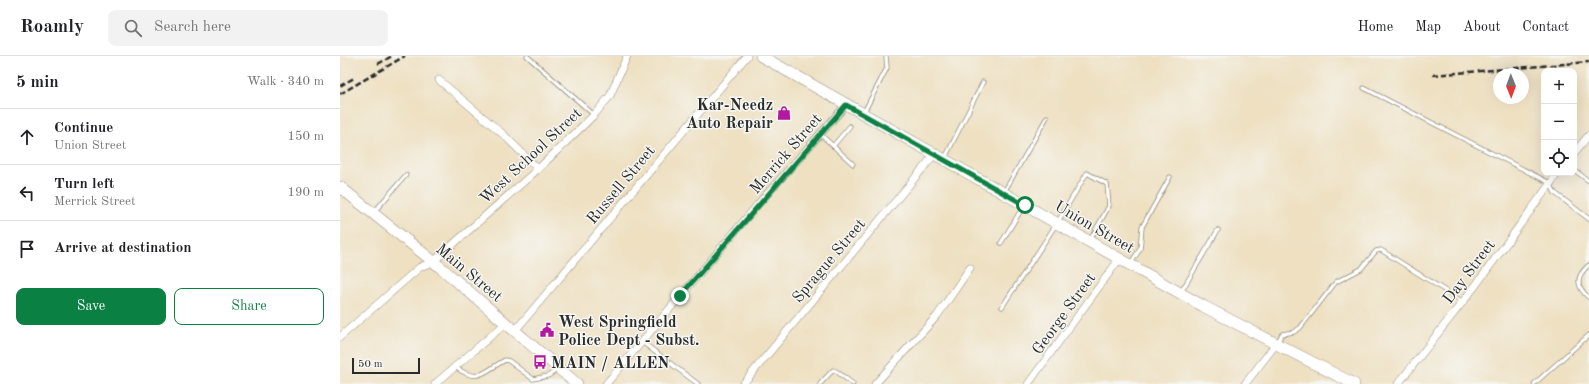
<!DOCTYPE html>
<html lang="en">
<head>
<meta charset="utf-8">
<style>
	body { margin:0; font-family:"Old Standard TT",serif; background:#f2f2f2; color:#202124 }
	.controls { position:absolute; right:12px; top:12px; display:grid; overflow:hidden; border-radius:8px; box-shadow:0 4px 16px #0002 }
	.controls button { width:36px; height:36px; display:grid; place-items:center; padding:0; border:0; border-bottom:1px solid #e0e0e0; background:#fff; color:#202124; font:20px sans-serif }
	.compass { position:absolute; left:1153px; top:12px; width:36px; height:36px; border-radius:50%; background:#fff; box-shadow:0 4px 16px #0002; rotate:179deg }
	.scale { position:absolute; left:12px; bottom:10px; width:68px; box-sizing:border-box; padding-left:4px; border:2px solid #2b2b2b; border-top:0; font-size:11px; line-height:14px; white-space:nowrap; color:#2b2b2b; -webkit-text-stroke:3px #f6f6f2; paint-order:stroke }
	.stop { position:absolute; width:12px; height:12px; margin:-9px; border:3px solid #0b8043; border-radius:50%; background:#fff }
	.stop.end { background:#0b8043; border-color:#fff; box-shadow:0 1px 4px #0008 }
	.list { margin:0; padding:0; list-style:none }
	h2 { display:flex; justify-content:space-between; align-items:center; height:52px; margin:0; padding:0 16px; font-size:17px }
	h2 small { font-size:13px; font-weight:400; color:#757577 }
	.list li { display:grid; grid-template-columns:26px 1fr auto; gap:12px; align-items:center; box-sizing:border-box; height:56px; padding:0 16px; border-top:1px solid #e0e0e0 }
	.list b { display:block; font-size:15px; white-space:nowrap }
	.list p { margin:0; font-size:13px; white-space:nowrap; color:#757577 }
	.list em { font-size:13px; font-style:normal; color:#757577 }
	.actions { display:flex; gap:8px; padding:12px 16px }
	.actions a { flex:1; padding:9px 0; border:1px solid #0b8043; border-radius:8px; text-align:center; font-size:14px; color:#0b8043 }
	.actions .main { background:#0b8043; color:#fff }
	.icon { flex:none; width:22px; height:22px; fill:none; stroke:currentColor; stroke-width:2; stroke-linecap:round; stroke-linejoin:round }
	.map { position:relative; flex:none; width:1249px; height:328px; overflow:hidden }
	header { display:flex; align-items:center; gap:24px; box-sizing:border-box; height:56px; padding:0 20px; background:#fff; border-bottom:1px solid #e0e0e0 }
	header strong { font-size:19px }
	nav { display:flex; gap:22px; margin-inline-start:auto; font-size:14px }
	.search { width:280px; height:36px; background:#f2f2f2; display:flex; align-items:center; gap:10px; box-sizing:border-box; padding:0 14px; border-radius:8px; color:#757577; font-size:15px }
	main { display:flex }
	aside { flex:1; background:#fff }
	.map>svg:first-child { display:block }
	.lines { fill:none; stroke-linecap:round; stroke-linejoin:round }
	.lane-casing { stroke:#8c8676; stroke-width:5 }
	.street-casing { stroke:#8c8676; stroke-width:8 }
	.secondary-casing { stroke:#8c8676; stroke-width:12 }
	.lane { stroke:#fff; stroke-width:3.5 }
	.street { stroke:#fff; stroke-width:7 }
	.secondary { stroke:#fff; stroke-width:11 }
	.rail { stroke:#2b2b2b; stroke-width:2.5; stroke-dasharray:6 3; stroke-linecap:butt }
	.route { stroke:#0b8043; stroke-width:5 }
	.labels { text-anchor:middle; stroke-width:3; stroke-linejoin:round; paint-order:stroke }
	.poi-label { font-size:16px; font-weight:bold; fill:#2b2b2b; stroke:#f6f6f2; text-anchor:start }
	.street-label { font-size:16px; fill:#2b2b2b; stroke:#f6f6f2 }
</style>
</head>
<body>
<header>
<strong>Roamly</strong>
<div class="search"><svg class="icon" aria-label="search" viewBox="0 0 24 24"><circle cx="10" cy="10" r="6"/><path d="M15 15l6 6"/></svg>Search here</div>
<nav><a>Home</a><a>Map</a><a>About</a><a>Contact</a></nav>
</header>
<main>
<aside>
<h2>5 min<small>Walk · 340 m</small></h2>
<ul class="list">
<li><svg class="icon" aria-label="ahead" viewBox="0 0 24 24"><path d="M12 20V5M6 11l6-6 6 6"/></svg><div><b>Continue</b><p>Union Street</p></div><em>150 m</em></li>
<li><svg class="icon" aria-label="left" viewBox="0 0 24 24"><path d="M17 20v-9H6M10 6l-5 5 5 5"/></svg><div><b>Turn left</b><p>Merrick Street</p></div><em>190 m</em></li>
<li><svg class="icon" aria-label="arrive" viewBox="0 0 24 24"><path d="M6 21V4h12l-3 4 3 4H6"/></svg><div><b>Arrive at destination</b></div></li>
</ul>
<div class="actions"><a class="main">Save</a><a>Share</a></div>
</aside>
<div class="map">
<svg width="1249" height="328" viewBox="0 0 1249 328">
	<rect width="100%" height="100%" fill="#f6f6f2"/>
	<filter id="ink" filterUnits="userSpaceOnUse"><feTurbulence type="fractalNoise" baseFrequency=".025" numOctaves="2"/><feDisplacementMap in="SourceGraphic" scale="8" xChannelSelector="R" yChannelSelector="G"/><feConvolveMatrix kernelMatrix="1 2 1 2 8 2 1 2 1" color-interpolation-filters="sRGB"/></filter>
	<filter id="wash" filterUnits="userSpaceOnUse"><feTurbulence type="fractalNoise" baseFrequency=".012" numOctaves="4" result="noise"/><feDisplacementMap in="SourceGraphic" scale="16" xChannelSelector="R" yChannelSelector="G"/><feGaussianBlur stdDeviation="0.9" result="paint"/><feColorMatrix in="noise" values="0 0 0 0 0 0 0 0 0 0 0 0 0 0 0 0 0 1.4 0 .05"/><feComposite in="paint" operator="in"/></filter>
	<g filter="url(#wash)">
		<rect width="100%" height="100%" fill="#eee0c1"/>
	</g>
	<g filter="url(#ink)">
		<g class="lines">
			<defs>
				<g id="lane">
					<path d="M187,0L254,59"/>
					<path d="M1024,32L1210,127L1215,137L1249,163"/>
					<path d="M524,56L547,12L546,0"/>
					<path d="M480,78L513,108"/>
					<path d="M493,90L510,70"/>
					<path d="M605,102L643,26"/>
					<path d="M1234,114L1249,125"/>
					<path d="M664,136L707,61"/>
					<path d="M34,156L66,119"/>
					<path d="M661,187L683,151"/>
					<path d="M791,207L800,193L802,171L830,121"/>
					<path d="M1249,209C1235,221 1236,230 1249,242"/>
					<path d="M841,236L878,174"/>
					<path d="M662,251L717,167L747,117L767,128L769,150L750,184"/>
					<path d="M302,286L358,328"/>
					<path d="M937,287L942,278L954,276L960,272L996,226L1021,213L1036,195L1041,194L1123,246"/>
					<path d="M115,311C139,328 143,316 165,304L169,305L193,323L208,320L218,313"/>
					<path d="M480,328L493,314L496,315L513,328"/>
					<path d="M1194,328L1249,279"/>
				</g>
				<g id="street">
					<path d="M99,24L164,79L198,113"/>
					<path d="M1234,97L1249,79"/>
					<path d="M174,276L407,0"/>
					<path d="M0,281L80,211L93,206L198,113L254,59L270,40L287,0"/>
					<path d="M95,328L166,267"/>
					<path d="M266,328L420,146L506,49"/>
					<path d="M403,328L594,99"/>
					<path d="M535,328L597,260L630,212"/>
					<path d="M688,328L780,202"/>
					<path d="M905,328L936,288"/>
					<path d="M1058,328L1136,229L1218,117"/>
				</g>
				<g id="secondary">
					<path d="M421,0L863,250L1014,328"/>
					<path d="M0,131L99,210L237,328"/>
				</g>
			</defs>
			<!-- lane casing -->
			<use href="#lane" class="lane-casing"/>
			<!-- street casing -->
			<use href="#street" class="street-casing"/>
			<!-- secondary casing -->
			<use href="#secondary" class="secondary-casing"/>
			<!-- lane -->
			<use href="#lane" class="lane"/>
			<!-- street -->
			<use href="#street" class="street"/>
			<!-- secondary -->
			<use href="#secondary" class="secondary"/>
			<!-- rail -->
			<g class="rail">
				<path d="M38,8L52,0"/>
				<path d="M1093,19L1249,6"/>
				<path d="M0,30L14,22"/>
				<path d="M0,38L65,0"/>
			</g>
		</g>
	</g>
	<g class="lines" filter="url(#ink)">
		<!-- route -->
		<path class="route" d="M340,240L506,49L685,149"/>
	</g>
	<!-- icons -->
	<defs>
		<symbol id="shop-bare" viewBox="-9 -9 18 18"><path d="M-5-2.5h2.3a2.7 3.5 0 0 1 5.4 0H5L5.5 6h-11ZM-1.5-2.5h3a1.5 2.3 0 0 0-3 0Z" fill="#b5179e" stroke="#f6f6f2" stroke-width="2.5" paint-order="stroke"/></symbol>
		<symbol id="civic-bare" viewBox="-9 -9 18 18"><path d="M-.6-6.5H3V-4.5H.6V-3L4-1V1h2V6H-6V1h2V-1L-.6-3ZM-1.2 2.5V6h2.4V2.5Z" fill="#b5179e" stroke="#f6f6f2" stroke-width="2.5" paint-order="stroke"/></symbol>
		<symbol id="bus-bare" viewBox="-9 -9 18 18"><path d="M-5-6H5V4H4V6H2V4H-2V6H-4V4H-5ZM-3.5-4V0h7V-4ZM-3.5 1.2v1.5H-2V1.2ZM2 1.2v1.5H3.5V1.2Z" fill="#b5179e" stroke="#f6f6f2" stroke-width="2.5" paint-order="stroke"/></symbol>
	</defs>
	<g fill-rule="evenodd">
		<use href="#shop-bare" x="434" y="47" width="20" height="20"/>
		<use href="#civic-bare" x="197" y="264" width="20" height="20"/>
		<use href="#bus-bare" x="190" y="296" width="20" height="20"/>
	</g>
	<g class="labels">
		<!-- poi labels -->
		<g class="poi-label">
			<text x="433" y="54" text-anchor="end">Kar-Needz<tspan x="433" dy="18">Auto Repair</tspan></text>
			<text x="218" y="271">West Springfield<tspan x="218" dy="18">Police Dept - Subst.</tspan></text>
			<text x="211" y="312">MAIN / ALLEN</text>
		</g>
		<!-- street labels -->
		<g class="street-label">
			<text transform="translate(445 97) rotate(-49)" y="6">Merrick Street</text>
			<text transform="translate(190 99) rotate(-43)" y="6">West School Street</text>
			<text transform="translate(280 128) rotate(-50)" y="6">Russell Street</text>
			<text transform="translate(755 170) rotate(30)" y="6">Union Street</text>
			<text transform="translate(488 204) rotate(-50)" y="6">Sprague Street</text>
			<text transform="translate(1128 215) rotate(-53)" y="6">Day Street</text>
			<text transform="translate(130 216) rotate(40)" y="6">Main Street</text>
			<text transform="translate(723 257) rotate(-54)" y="6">George Street</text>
		</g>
	</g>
</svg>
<div class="controls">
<button>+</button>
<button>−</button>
<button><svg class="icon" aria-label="locate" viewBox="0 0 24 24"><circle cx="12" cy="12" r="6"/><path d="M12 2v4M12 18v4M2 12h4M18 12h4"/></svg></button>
</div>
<svg class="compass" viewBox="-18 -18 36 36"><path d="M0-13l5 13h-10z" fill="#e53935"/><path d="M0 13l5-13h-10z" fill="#757577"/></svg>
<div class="scale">50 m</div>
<div class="stop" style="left:685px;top:149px"></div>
<div class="stop end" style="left:340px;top:240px"></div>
</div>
</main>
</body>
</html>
